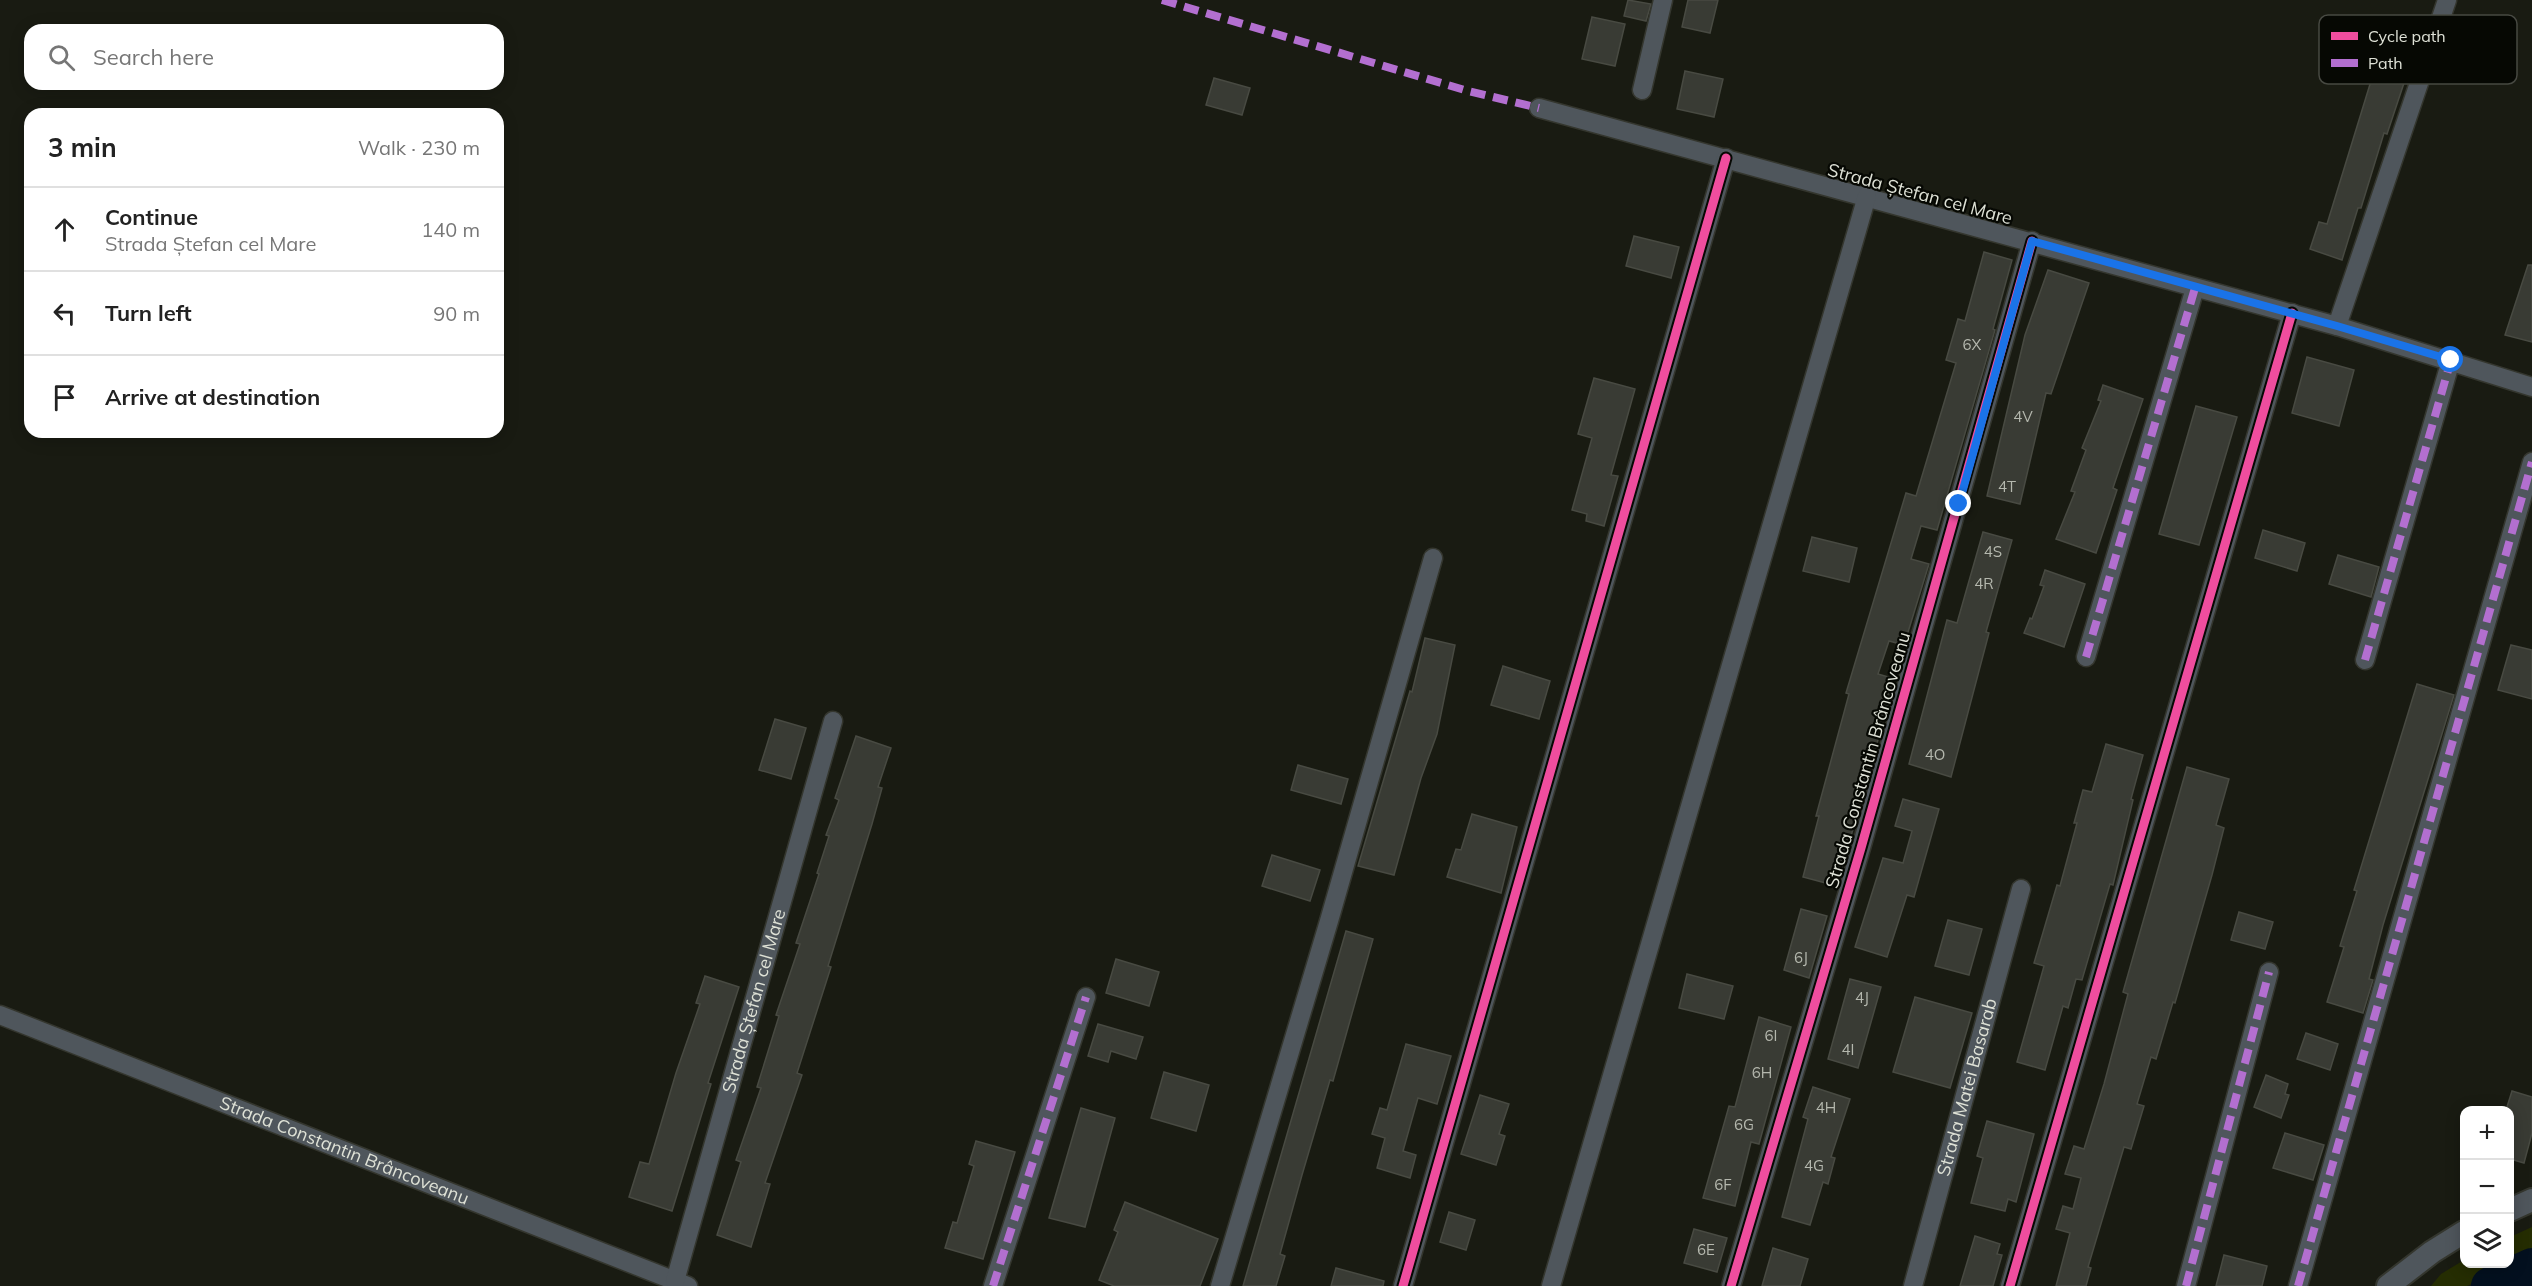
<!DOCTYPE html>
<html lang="en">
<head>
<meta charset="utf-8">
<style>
	body { margin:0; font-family:Mulish,sans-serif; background:#f6f6f6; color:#222 }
	.controls { position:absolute; right:18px; bottom:18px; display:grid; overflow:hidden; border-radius:12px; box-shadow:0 3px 15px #0003 }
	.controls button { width:54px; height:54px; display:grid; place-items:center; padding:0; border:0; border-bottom:2px solid #e0e0e0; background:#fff; color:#222; font:30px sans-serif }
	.stop { position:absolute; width:18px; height:18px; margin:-14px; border:4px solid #1a73e8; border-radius:50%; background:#fff }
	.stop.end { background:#1a73e8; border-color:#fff; box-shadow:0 2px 6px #0008 }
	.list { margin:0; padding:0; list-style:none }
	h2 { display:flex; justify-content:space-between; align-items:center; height:78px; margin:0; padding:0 24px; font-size:26px }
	h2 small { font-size:20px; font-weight:400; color:#767676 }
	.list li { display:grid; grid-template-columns:39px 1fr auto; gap:18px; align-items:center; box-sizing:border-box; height:84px; padding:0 24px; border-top:2px solid #e0e0e0 }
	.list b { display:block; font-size:22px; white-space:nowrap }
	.list p { margin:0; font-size:20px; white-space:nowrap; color:#767676 }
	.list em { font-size:20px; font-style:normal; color:#767676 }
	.icon { flex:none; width:33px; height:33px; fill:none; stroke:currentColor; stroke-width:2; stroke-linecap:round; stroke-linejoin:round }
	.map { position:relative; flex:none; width:2532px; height:1286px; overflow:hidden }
	.search { position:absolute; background:#fff; box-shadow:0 3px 15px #0003; left:24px; top:24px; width:480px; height:66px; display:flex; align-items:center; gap:15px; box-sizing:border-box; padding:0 21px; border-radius:18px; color:#767676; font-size:22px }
	.panel { position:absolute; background:#fff; box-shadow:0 3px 15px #0003; left:24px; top:108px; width:480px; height:330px; border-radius:18px }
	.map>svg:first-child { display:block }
	.green { fill:#252d02 }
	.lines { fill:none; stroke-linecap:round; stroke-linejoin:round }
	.river { stroke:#03101f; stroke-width:38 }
	.building { fill:#393b34; stroke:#484a42; stroke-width:1.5 }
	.minor-casing { stroke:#34362e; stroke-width:21 }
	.tertiary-casing { stroke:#34362e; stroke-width:26 }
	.minor { stroke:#4f565c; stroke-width:18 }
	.tertiary { stroke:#4f565c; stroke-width:22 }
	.quiet { stroke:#b36fd0; stroke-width:8; stroke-dasharray:15 8; stroke-linecap:butt }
	.cycleway-casing { stroke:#060803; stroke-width:13 }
	.cycleway { stroke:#ef4d9e; stroke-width:9 }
	.route { stroke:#1a73e8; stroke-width:8 }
	.labels { text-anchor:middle; stroke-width:4.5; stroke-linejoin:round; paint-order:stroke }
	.number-label { font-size:15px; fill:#b5b8ae }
	.street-label { font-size:18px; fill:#dee1d6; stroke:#060803 }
	.key { fill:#060803; stroke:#474942; stroke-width:1.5 }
	.key-label { font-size:16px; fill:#dee1d6 }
</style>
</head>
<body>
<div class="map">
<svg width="2532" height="1286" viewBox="0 0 2532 1286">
	<rect width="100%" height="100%" fill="#191b12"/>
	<!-- green -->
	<path class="green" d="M2532,1227V1256L2467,1286H2431L2441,1274L2464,1260V1264H2510V1237Z"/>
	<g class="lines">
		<!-- river -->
		<path class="river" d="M2490,1286L2532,1267"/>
	</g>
	<!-- building -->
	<g class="building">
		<path d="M1628,0L1651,4L1646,21L1624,16Z"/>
		<path d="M1688,0H1718L1710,33L1682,27Z"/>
		<path d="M1592,17L1625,24L1615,66L1582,59Z"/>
		<path d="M2394,24L2423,34L2414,63L2411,62L2387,134L2384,133L2361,208H2358L2342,260L2310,249L2319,222L2327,224L2371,81L2375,82Z"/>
		<path d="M1685,71L1723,79L1714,117L1677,109Z"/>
		<path d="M1214,78L1250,88L1242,115L1206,105Z"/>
		<path d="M1634,236L1679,247L1671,278L1626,266Z"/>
		<path d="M1984,252L2012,260L1993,329L1995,330L1937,530L1921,526L1911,559L1929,564L1904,645L1889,641L1878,674L1895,679L1837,886L1803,877L1819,816H1816L1849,694L1846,693L1906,493L1916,496L1956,363L1946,360L1958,319L1965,321Z"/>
		<path d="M2528,265H2532V342L2505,335Z"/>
		<path d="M2048,270L2089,283L2051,394L2046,393L2020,504L1987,496L2025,335Z"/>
		<path d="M2307,357L2354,370L2339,426L2292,413Z"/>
		<path d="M1594,378L1635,389L1611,475L1618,476L1604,526L1586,521L1587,514L1572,510L1592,438L1578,434Z"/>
		<path d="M2103,385L2143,399L2113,488L2117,490L2096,553L2056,539L2075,492L2071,491L2086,450L2082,448L2101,401L2098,400Z"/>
		<path d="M2196,406L2237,417L2199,545L2159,534Z"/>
		<path d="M2263,530L2305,543L2297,571L2255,558Z"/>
		<path d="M1983,532L2012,540L1986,632L1989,633L1951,777L1909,764L1947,620L1957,623Z"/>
		<path d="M1812,537L1857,548L1849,582L1803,571Z"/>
		<path d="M2338,555L2379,567L2371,597L2329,584Z"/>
		<path d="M2045,570L2085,584L2064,647L2024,633L2030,618L2032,619L2044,586L2040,585Z"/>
		<path d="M1425,638L1455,645L1437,734L1421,778L1394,875L1358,866L1410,691L1412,692Z"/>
		<path d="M2511,645L2532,650V699L2498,690Z"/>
		<path d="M1503,666L1550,681L1539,719L1491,705Z"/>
		<path d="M2417,684L2454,695L2383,925L2369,979L2373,980L2363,1013L2327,1002L2344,947L2340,946L2357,891L2354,890Z"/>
		<path d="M775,719L806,728L791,779L759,770Z"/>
		<path d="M856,736L891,748L878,787L882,788L872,824L828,966L831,967L797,1073L802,1075L765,1183L770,1184L751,1247L717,1235L741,1162L736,1160L761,1088L757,1087L779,1016L776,1015L800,944L796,943L819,874L817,873L829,836L826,835L839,800L835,798Z"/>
		<path d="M2106,744L2143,755L2131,799L2133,800L2113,885L2110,884L2082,980L2076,979L2068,1008L2063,1006L2045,1070L2017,1062L2044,966L2034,963L2057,885L2060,886L2077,823H2074L2083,790L2092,792Z"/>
		<path d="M1298,765L1348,779L1341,804L1291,790Z"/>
		<path d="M2187,767L2229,779L2216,825L2224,828L2212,875L2175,1003L2173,1002L2156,1059L2151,1057L2137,1104L2144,1106L2131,1149L2124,1147L2088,1267L2091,1268L2086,1286H2056L2070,1233L2056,1229L2063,1206L2073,1209L2081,1178L2065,1174L2074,1146L2084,1149L2104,1084L2128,994L2123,992Z"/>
		<path d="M1903,799L1939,809L1914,897L1907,895L1887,957L1855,947L1883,858L1903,863L1912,831L1895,826Z"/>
		<path d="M1472,814L1517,827L1501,893L1447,877L1456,849L1461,850Z"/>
		<path d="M1272,855L1320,870L1310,901L1262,886Z"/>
		<path d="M1801,909L1827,916L1809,978L1784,970Z"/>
		<path d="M2239,912L2273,922L2265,949L2231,940Z"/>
		<path d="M1948,920L1982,929L1969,975L1935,966Z"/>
		<path d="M1346,931L1373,939L1333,1081L1330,1080L1302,1175L1280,1254L1285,1256L1276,1286H1243Z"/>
		<path d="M1116,959L1159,972L1149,1006L1106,993Z"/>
		<path d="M1687,974L1733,986L1724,1019L1679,1008Z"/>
		<path d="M705,976L739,987L708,1083L711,1084L672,1211L629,1197L640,1162L649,1164L676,1073L700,1004L696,1003Z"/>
		<path d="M1850,979L1881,987L1858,1068L1828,1059Z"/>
		<path d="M1915,997L1972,1013L1950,1088L1893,1072Z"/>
		<path d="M1759,1017L1791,1027L1759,1144L1751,1142L1735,1206L1703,1198L1729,1106L1735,1107Z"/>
		<path d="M1098,1024L1143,1037L1136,1059L1111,1051L1108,1062L1088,1056Z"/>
		<path d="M2306,1033L2338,1044L2330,1070L2297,1059Z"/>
		<path d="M1406,1044L1451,1056L1437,1104L1418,1098L1403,1151L1416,1155L1410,1178L1377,1168L1385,1138L1372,1134L1380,1108L1387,1110Z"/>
		<path d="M1164,1072L1209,1085L1196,1131L1151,1118Z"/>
		<path d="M2266,1075L2288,1084L2285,1094L2289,1095L2281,1118L2254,1107Z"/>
		<path d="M1813,1087L1850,1099L1831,1157L1835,1158L1828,1184L1823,1182L1810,1225L1782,1217L1808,1119L1803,1117Z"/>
		<path d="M2512,1091L2532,1097V1133L2524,1163L2510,1159V1110H2506Z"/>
		<path d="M1480,1095L1509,1104L1499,1134L1505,1136L1496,1165L1461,1154Z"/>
		<path d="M1081,1108L1115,1118L1085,1227L1049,1218Z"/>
		<path d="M1987,1121L2034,1134L2016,1202L2008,1199L2005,1211L1971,1203L1983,1158L1977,1156Z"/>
		<path d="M2285,1133L2324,1145L2313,1180L2273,1168Z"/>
		<path d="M976,1141L1015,1152L983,1259L945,1248L953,1222L957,1223L974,1166L969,1164Z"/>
		<path d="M1125,1202L1218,1239L1200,1286H1114L1099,1280L1118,1232L1114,1230Z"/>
		<path d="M1449,1212L1475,1220L1466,1250L1440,1242Z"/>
		<path d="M1694,1229L1727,1238L1717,1272L1684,1263Z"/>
		<path d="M1975,1236L2000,1244L1997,1254L2002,1255L1993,1286H1960Z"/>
		<path d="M1773,1248L1808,1259L1800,1286H1762Z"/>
		<path d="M2224,1255L2267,1266L2262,1286H2216Z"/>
		<path d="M1336,1268L1384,1281L1383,1286H1331Z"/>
	</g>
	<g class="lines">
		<defs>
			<g id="minor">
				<path d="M1642,90L1663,0"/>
				<path d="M1539,108L2337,326L2532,387"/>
				<path d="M2337,326L2447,0"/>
				<path d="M2086,657L2195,288"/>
				<path d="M2365,660L2451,360"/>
				<path id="s1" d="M0,1015L688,1286"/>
				<path id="s2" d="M675,1281L833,721"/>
				<path d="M993,1286L1086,997"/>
				<path d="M1220,1286L1329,921L1433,558"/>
				<path d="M1403,1286L1726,158"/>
				<path d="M1551,1286L1867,196"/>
				<path d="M1731,1286L1861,848L2032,241"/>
				<path id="s3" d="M1913,1286L2021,889"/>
				<path d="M2010,1286L2292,313"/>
				<path d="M2186,1286L2269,972"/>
				<path d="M2298,1286L2532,462"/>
			</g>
			<g id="tertiary">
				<path d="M2510,1210L2532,1200"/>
				<path d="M2388,1286L2432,1252L2464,1232"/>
			</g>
		</defs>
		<!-- minor casing -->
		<use href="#minor" class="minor-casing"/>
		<!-- tertiary casing -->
		<use href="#tertiary" class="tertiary-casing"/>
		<!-- minor -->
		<use href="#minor" class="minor"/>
		<!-- tertiary -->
		<use href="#tertiary" class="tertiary"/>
		<!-- quiet -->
		<g class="quiet">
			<path d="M1162,0L1468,91L1539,108"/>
			<path d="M2086,657L2195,288"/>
			<path d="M2365,660L2451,360"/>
			<path d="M993,1286L1086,997"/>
			<path d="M2186,1286L2269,972"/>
			<path d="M2298,1286L2532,462"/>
		</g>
		<defs>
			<g id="cycleway">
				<path d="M1403,1286L1726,158"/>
				<path d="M1731,1286L1861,848L2032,241"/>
				<path d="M2010,1286L2292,313"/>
			</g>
		</defs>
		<!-- cycleway casing -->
		<use href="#cycleway" class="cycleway-casing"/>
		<!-- cycleway -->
		<use href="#cycleway" class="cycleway"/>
	</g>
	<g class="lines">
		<!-- route -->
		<path class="route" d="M1959,504L2032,241L2337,326L2451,360"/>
	</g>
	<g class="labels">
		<!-- number labels -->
		<g class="number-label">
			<text x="1972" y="350">6X</text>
			<text x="2023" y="422">4V</text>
			<text x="2007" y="492">4T</text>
			<text x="1993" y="557">4S</text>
			<text x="1984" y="589">4R</text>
			<text x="1935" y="760">4O</text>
			<text x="1801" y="963">6J</text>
			<text x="1862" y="1003">4J</text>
			<text x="1771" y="1041">6I</text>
			<text x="1848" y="1055">4I</text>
			<text x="1762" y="1078">6H</text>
			<text x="1826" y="1113">4H</text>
			<text x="1744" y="1130">6G</text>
			<text x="1814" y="1171">4G</text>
			<text x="1723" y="1190">6F</text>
			<text x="1706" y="1255">6E</text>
		</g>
		<!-- street labels -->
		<g class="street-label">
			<text transform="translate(1920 194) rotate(15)" y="6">Strada Ștefan cel Mare</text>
			<text transform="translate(1868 760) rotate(-74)" y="6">Strada Constantin Brâncoveanu</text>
			<text dy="6" stroke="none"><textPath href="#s2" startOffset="291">Strada Ștefan cel Mare</textPath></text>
			<text dy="6" stroke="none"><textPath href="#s3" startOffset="206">Strada Matei Basarab</textPath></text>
			<text dy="6" stroke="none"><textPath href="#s1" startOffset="370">Strada Constantin Brâncoveanu</textPath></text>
		</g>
	</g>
	<!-- legend -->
	<rect x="2319" y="15" width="198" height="69" rx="9" class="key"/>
	<rect x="2331" y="32" width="27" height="8" fill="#ef4d9e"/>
	<rect x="2331" y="59" width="27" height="8" fill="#b36fd0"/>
	<g class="key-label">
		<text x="2368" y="42">Cycle path</text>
		<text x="2368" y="69">Path</text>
	</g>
</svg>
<div class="controls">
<button>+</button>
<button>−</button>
<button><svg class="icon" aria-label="layers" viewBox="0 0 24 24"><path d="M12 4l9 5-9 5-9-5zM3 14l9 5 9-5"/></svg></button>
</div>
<div class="stop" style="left:2451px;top:360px"></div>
<div class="stop end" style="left:1959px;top:504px"></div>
<div class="search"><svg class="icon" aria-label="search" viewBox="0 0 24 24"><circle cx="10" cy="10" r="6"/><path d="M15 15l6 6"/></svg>Search here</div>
<section class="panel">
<h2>3 min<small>Walk · 230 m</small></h2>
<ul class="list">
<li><svg class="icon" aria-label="ahead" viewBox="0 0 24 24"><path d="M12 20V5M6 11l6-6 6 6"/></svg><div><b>Continue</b><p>Strada Ștefan cel Mare</p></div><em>140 m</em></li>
<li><svg class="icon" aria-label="left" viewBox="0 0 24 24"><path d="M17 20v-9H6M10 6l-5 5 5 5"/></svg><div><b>Turn left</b></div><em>90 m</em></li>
<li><svg class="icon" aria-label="arrive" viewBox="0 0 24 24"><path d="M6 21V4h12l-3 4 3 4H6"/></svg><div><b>Arrive at destination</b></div></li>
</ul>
</section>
</div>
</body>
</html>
